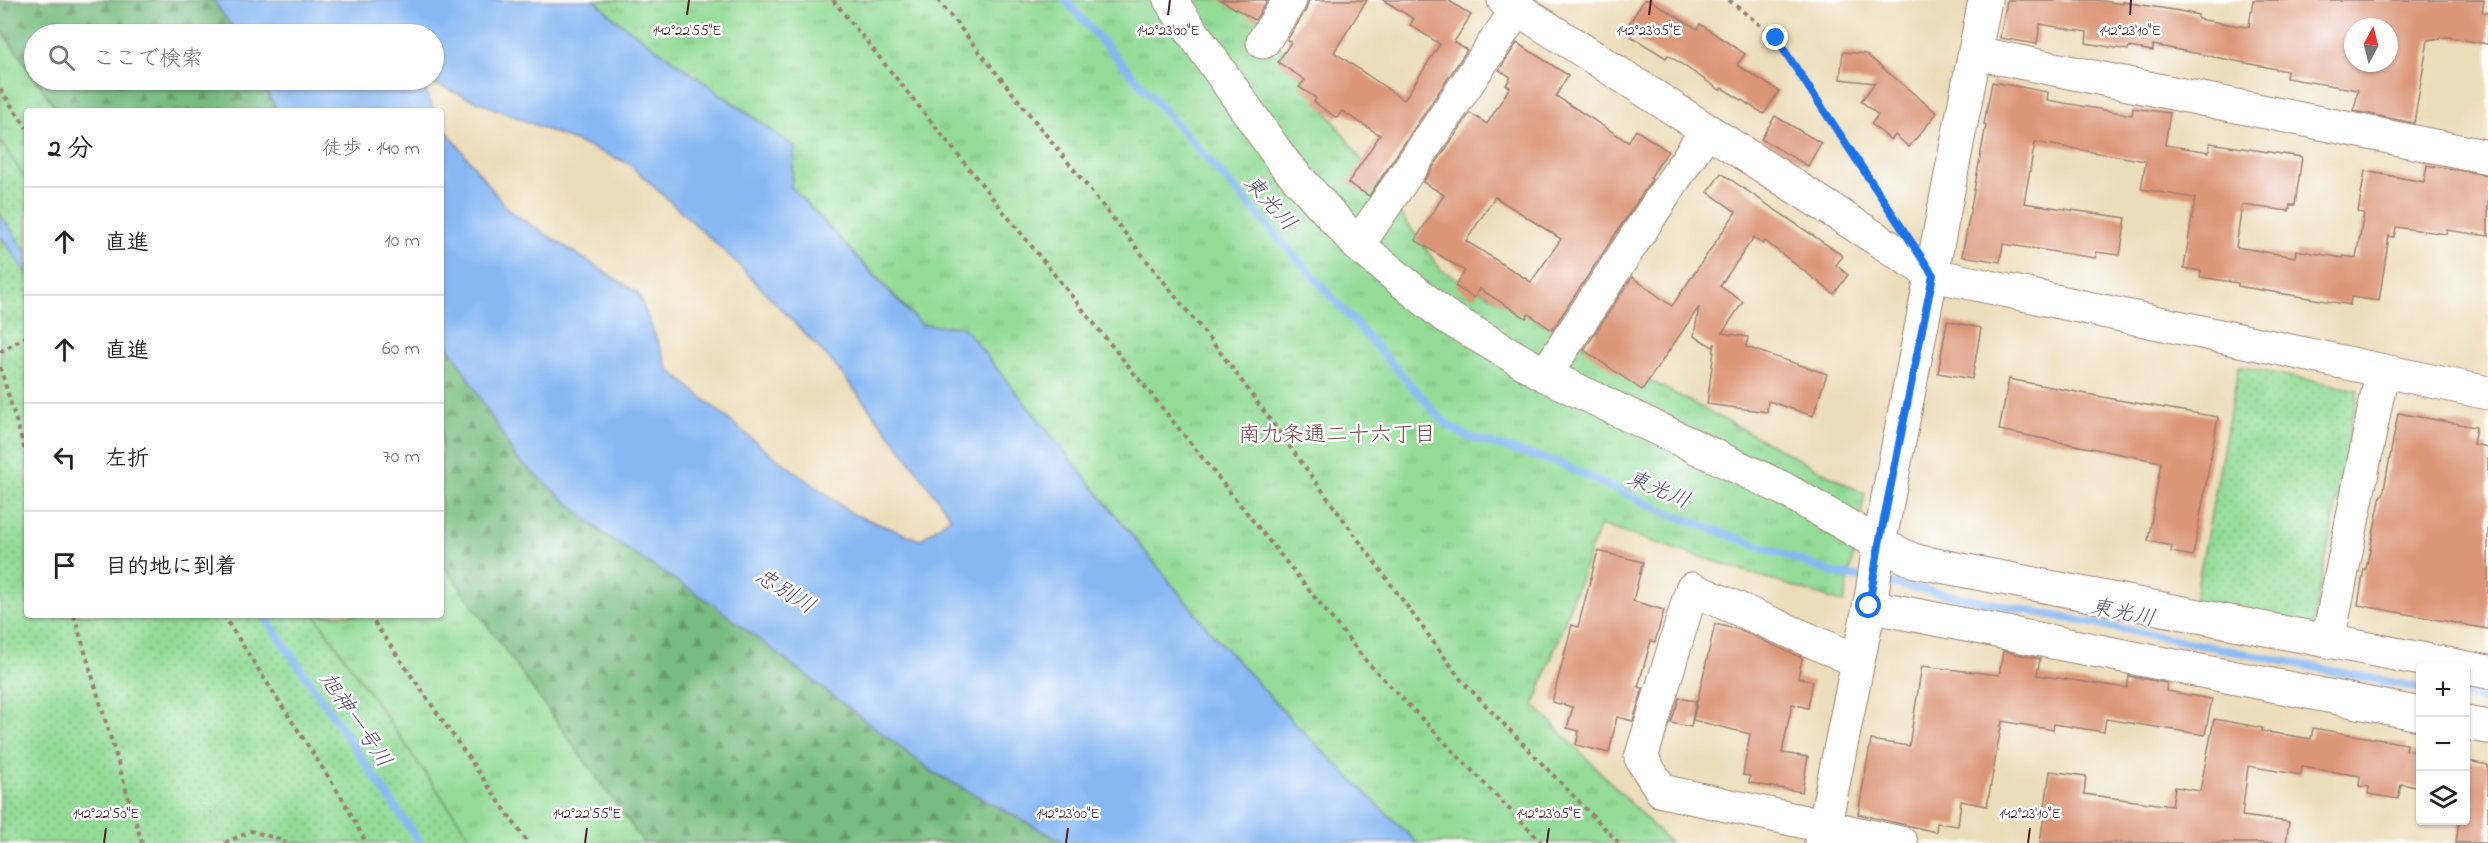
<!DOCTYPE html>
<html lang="ja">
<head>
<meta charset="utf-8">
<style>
	body { margin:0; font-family:"Indie Flower","Klee One",sans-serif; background:#f6f6f6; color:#222 }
	.controls { position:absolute; right:18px; bottom:18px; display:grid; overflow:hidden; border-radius:6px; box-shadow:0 2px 4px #0004 }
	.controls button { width:54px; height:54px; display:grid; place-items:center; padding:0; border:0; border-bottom:2px solid #e0e0e0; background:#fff; color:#222; font:30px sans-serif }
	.compass { position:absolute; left:2344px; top:18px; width:54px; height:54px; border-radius:50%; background:#fff; box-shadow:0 2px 4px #0004; rotate:7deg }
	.stop { position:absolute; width:18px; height:18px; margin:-14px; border:4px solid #1a73e8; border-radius:50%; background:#fff }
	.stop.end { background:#1a73e8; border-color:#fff; box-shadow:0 2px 6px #0008 }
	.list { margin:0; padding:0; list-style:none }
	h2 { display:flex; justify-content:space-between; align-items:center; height:78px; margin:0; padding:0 24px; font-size:26px }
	h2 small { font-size:20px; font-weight:400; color:#767676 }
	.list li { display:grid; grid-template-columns:39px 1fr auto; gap:18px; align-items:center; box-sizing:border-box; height:108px; padding:0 24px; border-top:2px solid #e0e0e0 }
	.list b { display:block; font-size:22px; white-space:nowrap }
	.list em { font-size:20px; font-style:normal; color:#767676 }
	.icon { flex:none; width:33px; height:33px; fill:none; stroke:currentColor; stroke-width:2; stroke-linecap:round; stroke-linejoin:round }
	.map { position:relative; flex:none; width:2488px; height:843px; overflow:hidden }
	.search { position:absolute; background:#fff; box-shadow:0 2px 4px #0004; left:24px; top:24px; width:420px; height:66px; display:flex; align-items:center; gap:15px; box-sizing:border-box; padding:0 21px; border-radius:33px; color:#767676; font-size:22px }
	.panel { position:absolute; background:#fff; box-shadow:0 2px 4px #0004; left:24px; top:108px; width:420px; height:510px; border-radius:6px }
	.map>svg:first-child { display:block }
	.grass { fill:url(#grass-tufts); stroke:#6e7d60; stroke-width:1.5 }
	.forest { fill:url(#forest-firs); stroke:#606d55; stroke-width:1.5 }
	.park { fill:url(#park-dots); stroke:#6e7d60; stroke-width:1.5 }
	.water { fill:#87b8f3; stroke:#686c8f; stroke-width:1.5 }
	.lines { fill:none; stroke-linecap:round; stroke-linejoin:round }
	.stream { stroke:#87b8f3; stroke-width:8 }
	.building { fill:#db9577; fill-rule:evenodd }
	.minor-casing { stroke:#9b7e72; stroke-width:35 }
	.path { stroke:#9b7e72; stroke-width:4; stroke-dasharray:4.5 4.5; stroke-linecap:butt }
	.minor { stroke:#fff; stroke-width:33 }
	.route { stroke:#1a73e8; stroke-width:8 }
	.ticks { fill:none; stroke:#4a1f2b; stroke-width:2 }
	.labels { text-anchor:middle; stroke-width:5; stroke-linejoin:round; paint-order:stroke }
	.water-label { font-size:22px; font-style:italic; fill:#5f5571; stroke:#fff }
	.neighbourhood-label { font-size:22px; fill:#7d4846; stroke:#fff }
	.ticks-label { font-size:15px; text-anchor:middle; fill:#4a1f2b; stroke:#fff; stroke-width:5; stroke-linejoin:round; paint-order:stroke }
</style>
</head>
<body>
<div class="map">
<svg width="2488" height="843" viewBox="0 0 2488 843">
	<defs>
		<pattern id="grass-tufts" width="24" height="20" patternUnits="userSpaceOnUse" patternTransform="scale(1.5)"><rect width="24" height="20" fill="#93db96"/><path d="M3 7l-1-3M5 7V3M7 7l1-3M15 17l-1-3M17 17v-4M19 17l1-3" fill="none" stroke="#80bc81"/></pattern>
		<pattern id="forest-firs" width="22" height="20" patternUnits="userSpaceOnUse" patternTransform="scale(1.5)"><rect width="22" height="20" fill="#76bb7f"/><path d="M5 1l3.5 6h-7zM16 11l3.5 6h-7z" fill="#639768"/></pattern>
		<pattern id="park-dots" width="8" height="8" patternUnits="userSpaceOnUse" patternTransform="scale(1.5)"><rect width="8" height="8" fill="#93db96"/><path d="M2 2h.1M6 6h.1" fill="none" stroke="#80bc81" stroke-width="1.8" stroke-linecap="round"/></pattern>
	</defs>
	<rect width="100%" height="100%" fill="#fff"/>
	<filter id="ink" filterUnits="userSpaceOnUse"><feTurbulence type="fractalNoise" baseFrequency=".0167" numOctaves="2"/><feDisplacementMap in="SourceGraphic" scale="12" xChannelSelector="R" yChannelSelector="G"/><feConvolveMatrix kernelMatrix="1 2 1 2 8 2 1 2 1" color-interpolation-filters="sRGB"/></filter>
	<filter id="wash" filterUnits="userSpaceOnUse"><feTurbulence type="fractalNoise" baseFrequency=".008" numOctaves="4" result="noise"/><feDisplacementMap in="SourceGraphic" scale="24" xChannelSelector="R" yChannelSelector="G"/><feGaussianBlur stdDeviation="1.35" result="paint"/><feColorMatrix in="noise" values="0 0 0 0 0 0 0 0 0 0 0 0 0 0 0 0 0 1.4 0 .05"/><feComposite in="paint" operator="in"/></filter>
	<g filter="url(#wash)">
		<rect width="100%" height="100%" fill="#ecddba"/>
		<!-- grass -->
		<g class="grass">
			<path d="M595,0H1246L1441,270L1865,494L1844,603L1600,525L1534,705L1670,843H1417L1295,724L1209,630L963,327L922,325L791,187L795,147L615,19Z"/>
			<path d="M0,28L58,111H27V181L0,140Z"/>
			<path d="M441,566L446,568L644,843H474L315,615H441Z"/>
		</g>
		<!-- forest -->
		<g class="forest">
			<path d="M0,0H213L237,34H34V77L0,28Z"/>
			<path d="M36,80H261L277,111H58Z"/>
			<path d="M441,332L516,458L605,535L710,602L933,772L1065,843H644L446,568L441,566Z"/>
		</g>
		<!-- park -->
		<g class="park">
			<path d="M0,140L27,181V615H315L474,843H0Z"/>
			<path d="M2239,366L2358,390L2313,626L2194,603Z"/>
		</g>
		<!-- water -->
		<g class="water">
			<path d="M213,0H595L615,19L795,147L791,187L921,325L963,327L1209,630L1295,724L1417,843H1065L933,772L710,602L605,535L516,458L441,332V124L509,211L638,293L669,370L763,448L853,514L920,540L951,517L896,442L833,363L736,262L628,163L425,80H434V34H237Z"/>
			<path d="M261,80H420L434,111H277Z"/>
			<path d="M0,214L27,253V274L0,235Z"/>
		</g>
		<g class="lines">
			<!-- stream -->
			<g class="stream">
				<path d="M1065,0L1445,423L1468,437L1559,463L1668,513L1834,573L1867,579"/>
				<path d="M1879,581L2420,688"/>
				<path d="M264,615L420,843"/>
				<path d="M2466,696L2488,700"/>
			</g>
		</g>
		<g id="blocks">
			<!-- building -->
			<g class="building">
				<path d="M1220,0H1268L1255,20Z"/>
				<path d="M1309,0H1367L1334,52L1404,100L1440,44L1410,25L1414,19L1383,0H1448L1471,15L1454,42L1467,50L1369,196L1348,183L1380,135L1342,111L1337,118L1314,102L1316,98L1299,87L1305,80L1278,62L1291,42L1287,40L1306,10Z"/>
				<path d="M1644,0H1650L1697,29L1700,24L1745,54L1737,65L1779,91L1764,114L1722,88L1720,90L1668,55L1666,58L1624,32Z"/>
				<path d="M2007,0H2096L2123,4V2L2180,11L2198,15V19L2245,27L2249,26L2253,0H2484L2482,12L2488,13V44L2447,37L2428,40L2414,123L2354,111L2358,90L2286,78L2287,71L2153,45V51L2129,47L2128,50L2086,43L2087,32L2040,24L2037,44L2000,38ZM2353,27H2389V63H2353Z"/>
				<path d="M1517,43L1568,75L1556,96L1628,142L1636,130L1668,151L1650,178L1652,179L1552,330L1529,314L1526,318L1480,289L1474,298L1455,286L1465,271L1415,240L1444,195L1423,182L1470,113L1487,124L1510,87L1506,85L1511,77L1499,70ZM1495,197L1561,239L1531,282L1466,241Z"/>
				<path d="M1843,52L1866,54L1937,113L1909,147L1895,135L1891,140L1871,124L1878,115L1861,101L1875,83L1840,79Z"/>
				<path d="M1992,82L2048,92L2047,100L2132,115L2133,108L2170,113L2165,145L2209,152L2210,143L2302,157L2295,205H2290L2289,211L2242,205L2236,247L2295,257L2296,250L2343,258L2344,256L2356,258L2364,213L2358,212L2365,171L2424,182L2427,165L2488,175V236L2447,230L2446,234L2396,227L2394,237L2389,236L2379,301L2351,297L2350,305L2238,286V283L2200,277L2201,271L2184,268L2195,198L2141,189L2146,161L2035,142L2024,203L2126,218L2120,255L2096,252L2095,258L2003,244L2000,262L1962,256L1986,125L1984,124Z"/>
				<path d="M1775,116L1821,143L1808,166L1761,139Z"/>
				<path d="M1721,173L1843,256L1836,265L1848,275L1834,294L1765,241L1763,244L1754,237L1720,286L1743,302L1722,333L1748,337L1746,347L1827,374L1813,416L1768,401L1767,412L1707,404L1715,343L1713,347L1694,336L1699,307L1642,390L1584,350L1632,277L1672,306L1736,212L1708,192Z"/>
				<path d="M1947,321L1981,328L1972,379L1938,373Z"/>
				<path d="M2009,379L2118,400L2218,417L2193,556L2171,552L2172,546L2148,541L2161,462L1999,430Z"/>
				<path d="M2398,413L2476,427L2473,444L2488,447V629L2358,605L2364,569H2366L2381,495H2383Z"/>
				<path d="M1598,551L1643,562L1633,601L1664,610L1655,642L1651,641L1638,687L1643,688L1633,721L1617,717L1609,753L1576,745L1579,731L1567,728L1573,707L1552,702L1572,625L1578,627Z"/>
				<path d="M1715,624L1740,630L1802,658L1798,678L1813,681L1808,708L1792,704L1782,753L1808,757L1802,792L1749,783L1750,776L1743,775L1750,734L1693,720Z"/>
				<path d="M2003,651L2040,659L2037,675L2127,688L2129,676L2167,683L2166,691L2212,699L2205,735L2106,719L2104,732L2054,724L2053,730L2002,721L1987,806L1961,801L1958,826L1937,823L1936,832L1858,814L1871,740L1909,746L1922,666L1999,675Z"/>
				<path d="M1679,698L1696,701L1691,727L1671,723Z"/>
				<path d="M2214,719L2263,728L2262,731L2311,739L2313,728L2407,744L2406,750L2421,752V788L2401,784L2398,799L2368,794L2369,787L2359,786L2360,776L2302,767L2301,775L2248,766L2242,816L2289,822L2286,843H2040L2050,771L2086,776L2084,794L2172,806L2175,787L2200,791Z"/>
				<path d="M2468,761L2488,765V828L2486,843H2456L2459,820H2466V778Z"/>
			</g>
		</g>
	</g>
	<g filter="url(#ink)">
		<use href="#blocks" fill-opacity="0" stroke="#9b7e72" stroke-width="1.5"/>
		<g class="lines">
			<defs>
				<g id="minor">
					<path d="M1170,0L1284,163L1358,245L1445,316L1545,375L1784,489L1879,544L1915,561L2488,672"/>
					<path d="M1504,0L1933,275L2488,393"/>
					<path d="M1263,42L1290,0"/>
					<path d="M1975,53L2488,157"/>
					<path d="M1358,245L1518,8"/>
					<path d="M1545,375L1706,131"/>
					<path d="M1869,606L2420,714"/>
					<path d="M2328,641L2382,372"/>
					<path d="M1858,661L1692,589L1641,758L1662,791L1901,843"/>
					<path d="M2466,723L2488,727"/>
					<path d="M1821,843L1872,593L1879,544L1985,0"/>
				</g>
			</defs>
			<!-- minor casing -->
			<use href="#minor" class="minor-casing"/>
			<!-- path -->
			<g class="path">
				<path d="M833,0L1367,662L1542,843"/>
				<path d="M938,0L1224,357L1462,681L1619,843"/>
				<path d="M1729,0L1776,38L1889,210"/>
				<path d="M0,89L27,128"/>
				<path d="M0,352L27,336"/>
				<path d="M0,367L27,457"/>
				<path d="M74,615L142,843"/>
				<path d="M223,615L344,801L366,843"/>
				<path d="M369,615L528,843"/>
				<path d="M225,843L251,831L283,840L285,843"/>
			</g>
			<!-- minor -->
			<use href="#minor" class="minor"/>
		</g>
	</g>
	<g class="lines" filter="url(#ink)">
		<!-- route -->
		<path class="route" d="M1776,38L1933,275L1879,544L1869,606"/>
	</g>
	<!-- ticks -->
	<path class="ticks" d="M687,15L689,0M1168,15L1170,0M1649,15L1651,0M2130,15L2131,0M104,843L106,828M585,843L587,828M1066,843L1068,828M1547,843L1549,828M2028,843L2030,828"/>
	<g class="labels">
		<!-- water labels -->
		<g class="water-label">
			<text transform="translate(1271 202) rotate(48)" y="8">東光川</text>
			<text transform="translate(1659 488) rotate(23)" y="8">東光川</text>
			<text transform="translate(786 590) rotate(32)" y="8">忠別川</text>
			<text transform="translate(2123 611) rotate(11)" y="8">東光川</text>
			<text transform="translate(357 719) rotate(56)" y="8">旭神一号川</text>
		</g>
		<!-- neighbourhood labels -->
		<g class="neighbourhood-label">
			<text x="1337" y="441">南九条通二十六丁目</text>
		</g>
	</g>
	<g class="ticks-label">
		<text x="687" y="35">142°22'55"E</text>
		<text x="1168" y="35">142°23'00"E</text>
		<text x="1649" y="35">142°23'05"E</text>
		<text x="2130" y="35">142°23'10"E</text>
		<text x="106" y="818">142°22'50"E</text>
		<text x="587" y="818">142°22'55"E</text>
		<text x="1068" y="818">142°23'00"E</text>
		<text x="1549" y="818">142°23'05"E</text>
		<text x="2030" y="818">142°23'10"E</text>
	</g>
</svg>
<div class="controls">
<button>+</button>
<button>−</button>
<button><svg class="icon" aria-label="layers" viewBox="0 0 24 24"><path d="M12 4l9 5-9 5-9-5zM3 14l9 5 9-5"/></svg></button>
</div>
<svg class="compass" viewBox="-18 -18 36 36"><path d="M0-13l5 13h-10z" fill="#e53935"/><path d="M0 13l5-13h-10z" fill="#767676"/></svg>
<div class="stop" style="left:1869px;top:606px"></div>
<div class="stop end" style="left:1776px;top:38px"></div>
<div class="search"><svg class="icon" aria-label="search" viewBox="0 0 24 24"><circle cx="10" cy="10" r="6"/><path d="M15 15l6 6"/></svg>ここで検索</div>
<section class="panel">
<h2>2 分<small>徒歩 · 140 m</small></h2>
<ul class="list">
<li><svg class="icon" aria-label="ahead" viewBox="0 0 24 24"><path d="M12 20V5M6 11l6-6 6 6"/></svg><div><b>直進</b></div><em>10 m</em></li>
<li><svg class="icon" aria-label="ahead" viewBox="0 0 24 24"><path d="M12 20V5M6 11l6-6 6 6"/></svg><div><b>直進</b></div><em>60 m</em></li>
<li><svg class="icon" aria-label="left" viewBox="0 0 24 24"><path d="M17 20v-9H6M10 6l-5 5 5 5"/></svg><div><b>左折</b></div><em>70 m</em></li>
<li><svg class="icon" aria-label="arrive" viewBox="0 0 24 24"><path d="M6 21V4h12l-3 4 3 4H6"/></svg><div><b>目的地に到着</b></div></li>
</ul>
</section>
</div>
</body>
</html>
